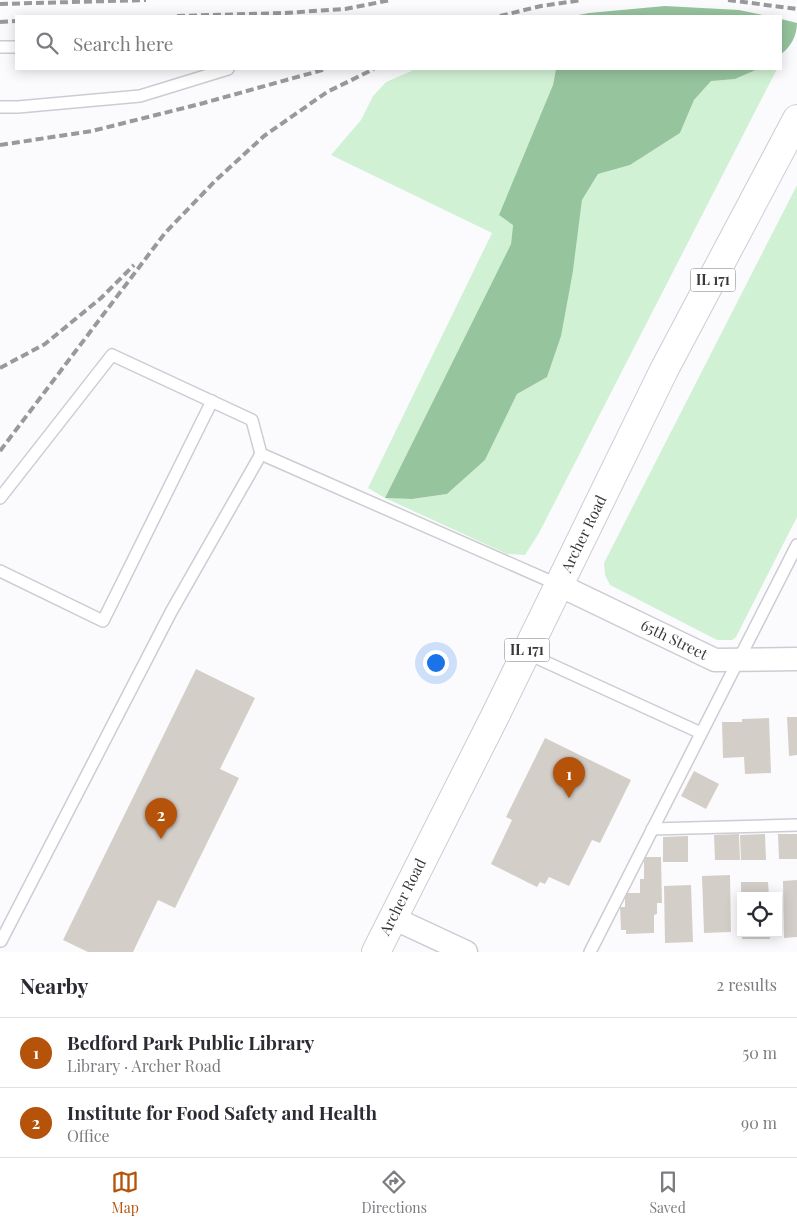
<!DOCTYPE html>
<html lang="en">
<head>
<meta charset="utf-8">
<style>
	body { margin:0; font-family:"Playfair Display",serif; background:#f2f2f3; color:#2b2b33 }
	.controls { position:absolute; right:15px; bottom:15px; display:grid; overflow:hidden; border-radius:0px; box-shadow:0 2px 12px #0003 }
	.controls button { width:45px; height:45px; display:grid; place-items:center; padding:0; border:0; border-bottom:1px solid #e1e1e2; background:#fff; color:#2b2b33; font:25px sans-serif }
	.you { position:absolute; left:435px; top:662px; width:18px; height:18px; margin:-12px; border:4px solid #fff; border-radius:50%; background:#1a73e8; box-shadow:0 0 0 8px #1a73e833 }
	.badge { display:grid; place-items:center; width:32px; height:32px; border-radius:50%; background:#b45309; color:#fff; font-size:16px; font-weight:700 }
	.pin { position:absolute; translate:-50% -41px; filter:drop-shadow(0 1px 2px #0008) }
	.pin::after { content:''; position:absolute; top:26px; width:18px; height:15px; background:inherit; clip-path:polygon(0 0,100% 0,50% 100%) }
	.list { margin:0; padding:0; list-style:none }
	h2 { display:flex; justify-content:space-between; align-items:center; height:65px; margin:0; padding:0 20px; font-size:21px }
	h2 small { font-size:16px; font-weight:400; color:#7c7c81 }
	.list li { display:grid; grid-template-columns:32px 1fr auto; gap:15px; align-items:center; box-sizing:border-box; height:70px; padding:0 20px; border-top:1px solid #e1e1e2 }
	.list b { display:block; font-size:19px; white-space:nowrap }
	.list p { margin:0; font-size:16px; white-space:nowrap; color:#7c7c81 }
	.list em { font-size:16px; font-style:normal; color:#7c7c81 }
	.icon { flex:none; width:28px; height:28px; fill:none; stroke:currentColor; stroke-width:2; stroke-linecap:round; stroke-linejoin:round }
	.map { position:relative; flex:none; width:797px; height:952px; overflow:hidden }
	.search { position:absolute; background:#fff; box-shadow:0 2px 12px #0003; left:15px; right:15px; top:15px; height:55px; display:flex; align-items:center; gap:12px; box-sizing:border-box; padding:0 18px; border-radius:0px; color:#7c7c81; font-size:19px }
	.sheet { height:205px; background:#fff }
	nav { display:flex; justify-content:space-around; align-items:center; box-sizing:border-box; height:70px; border-top:1px solid #e1e1e2; background:#fff; font-size:14px; color:#7c7c81 }
	nav a { display:grid; justify-items:center; gap:2px }
	nav .on { color:#b45309 }
	.map>svg:first-child { display:block }
	.green { fill:#d1f1d5 }
	.forest { fill:#96c49d }
	.building { fill:#d4cec9 }
	.lines { fill:none; stroke-linecap:round; stroke-linejoin:round }
	.service-casing { stroke:#ccccd3; stroke-width:14 }
	.minor-casing { stroke:#ccccd3; stroke-width:25 }
	.primary-casing { stroke:#ccccd3; stroke-width:30 }
	.service { stroke:#fff; stroke-width:11 }
	.minor { stroke:#fff; stroke-width:22 }
	.primary { stroke:#fff; stroke-width:28 }
	.rail { stroke:#99999c; stroke-width:4; stroke-dasharray:8 4; stroke-linecap:butt }
	.labels { text-anchor:middle; stroke-width:5; stroke-linejoin:round; paint-order:stroke }
	.shield { fill:#fff; stroke:#747476; stroke-width:1 }
	.shield-label { font-size:14px; font-weight:bold; fill:#38393b }
	.street-label { font-size:15px; fill:#38393b; stroke:#fff }
</style>
</head>
<body>
<div class="map">
<svg width="797" height="952" viewBox="0 0 797 952">
	<rect width="100%" height="100%" fill="#fbfbfe"/>
	<!-- green -->
	<g class="green">
		<path d="M416,69H556L553,85L513,225L511,244L385,498L412,499L447,494L485,460L517,394L547,376L573,271L582,200L598,174L630,165L680,133L694,100L711,80L735,79L758,69H777L539,533L525,555L507,554L385,498L368,488L492,233L331,155L361,120L373,96L386,82Z"/>
		<path d="M797,185V517L736,637L732,640H717L610,585L605,575L604,563Z"/>
	</g>
	<!-- forest -->
	<g class="forest">
		<path d="M665,6L739,10L768,16H573L589,13Z"/>
		<path d="M781,19L797,23C797,35 791,47 781,54Z"/>
		<path d="M556,69H758L735,79L711,81L694,100L680,133L630,165L598,174L582,200L573,271L561,336L547,377L517,394L485,460L447,494L412,499L385,498L511,244L513,225L499,215L553,85Z"/>
	</g>
	<!-- building -->
	<g class="building">
		<path d="M196,669L255,698L220,769L239,778L175,908L158,900L133,952H88L63,940Z"/>
		<path d="M787,717H797V755L789,756Z"/>
		<path d="M769,718L771,773L745,774L744,757L723,758L722,722H742V719Z"/>
		<path d="M545,738L631,780L600,843L592,840L569,886L549,877L545,884L540,882L537,887L491,864L512,820L506,817Z"/>
		<path d="M694,771L719,784L706,809L681,796Z"/>
		<path d="M739,834L740,860H715L714,835Z"/>
		<path d="M765,834L766,860H741L740,835Z"/>
		<path d="M778,834H797V859H779Z"/>
		<path d="M688,836V862H663V837Z"/>
		<path d="M644,857H661L662,903H657V914L654,915V933L626,934V930H621L620,907H625V893H640V879H644Z"/>
		<path d="M730,875L731,932L704,933L702,876Z"/>
		<path d="M797,880V937L784,938L783,881Z"/>
		<path d="M741,882H768L769,896H741Z"/>
		<path d="M691,885L693,942L665,943L664,886Z"/>
		<rect x="742" y="933" width="28" height="6"/>
	</g>
	<g class="lines">
		<defs>
			<g id="service">
				<path d="M0,47H16"/>
				<path d="M0,107H18L140,96L228,69"/>
				<path d="M0,498L112,355L252,420L261,454L559,585"/>
				<path d="M0,571L103,621L212,401"/>
				<path d="M526,653L701,733"/>
				<path d="M652,829L797,825"/>
				<path d="M0,940L1,941L171,612L261,454"/>
				<path d="M590,952L797,545"/>
			</g>
			<g id="minor">
				<path d="M559,585L715,660L797,659"/>
				<path d="M393,918L466,952"/>
			</g>
			<path id="primary" d="M376,952L495,716L664,370L797,119"/>
		</defs>
		<!-- service casing -->
		<use href="#service" class="service-casing"/>
		<!-- minor casing -->
		<use href="#minor" class="minor-casing"/>
		<!-- primary casing -->
		<use href="#primary" class="primary-casing"/>
		<!-- service -->
		<use href="#service" class="service"/>
		<!-- minor -->
		<use href="#minor" class="minor"/>
		<!-- primary -->
		<use href="#primary" class="primary"/>
		<!-- rail -->
		<g class="rail">
			<path d="M728,0L797,9"/>
			<path d="M0,4L146,0"/>
			<path d="M177,16L284,13L345,9L391,0"/>
			<path d="M500,16L541,6L582,0"/>
			<path d="M0,22L16,21"/>
			<path d="M0,145L92,131L200,104L326,69"/>
			<path d="M0,368L45,344L101,298L134,265"/>
			<path d="M0,451L165,233L215,181L264,136L327,92L374,69"/>
		</g>
	</g>
	<g class="labels">
		<!-- shield labels -->
		<g class="shield">
			<rect x="690.5" y="268.5" width="45" height="23" rx="4"/>
			<rect x="504.5" y="638.5" width="45" height="23" rx="4"/>
		</g>
		<g class="shield-label">
			<text x="713" y="285">IL 171</text>
			<text x="527" y="655">IL 171</text>
		</g>
		<!-- street labels -->
		<g class="street-label">
			<text transform="translate(584 534) rotate(-64)" y="5">Archer Road</text>
			<text transform="translate(674 640) rotate(26)" y="5">65th Street</text>
			<text transform="translate(403 897) rotate(-63)" y="5">Archer Road</text>
		</g>
	</g>
</svg>
<div class="controls">
<button><svg class="icon" aria-label="locate" viewBox="0 0 24 24"><circle cx="12" cy="12" r="6"/><path d="M12 2v4M12 18v4M2 12h4M18 12h4"/></svg></button>
</div>
<div class="you"></div>
<div class="pin badge" style="left:569px;top:798px">1</div>
<div class="pin badge" style="left:161px;top:839px">2</div>
<div class="search"><svg class="icon" aria-label="search" viewBox="0 0 24 24"><circle cx="10" cy="10" r="6"/><path d="M15 15l6 6"/></svg>Search here</div>
</div>
<section class="sheet">
<h2>Nearby<small>2 results</small></h2>
<ul class="list">
<li><span class="badge">1</span><div><b>Bedford Park Public Library</b><p>Library · Archer Road</p></div><em>50 m</em></li>
<li><span class="badge">2</span><div><b>Institute for Food Safety and Health</b><p>Office</p></div><em>90 m</em></li>
</ul>
</section>
<nav>
<a class="on"><svg class="icon" aria-label="map" viewBox="0 0 24 24"><path d="M3 6l6-2 6 2 6-2v14l-6 2-6-2-6 2zM9 4v14M15 6v14"/></svg>Map</a>
<a><svg class="icon" aria-label="directions" viewBox="0 0 24 24"><path d="M12 3l9 9-9 9-9-9zM9 14v-3h6M13 9l2 2-2 2"/></svg>Directions</a>
<a><svg class="icon" aria-label="saved" viewBox="0 0 24 24"><path d="M7 4h10v16l-5-4-5 4z"/></svg>Saved</a>
</nav>
</body>
</html>
